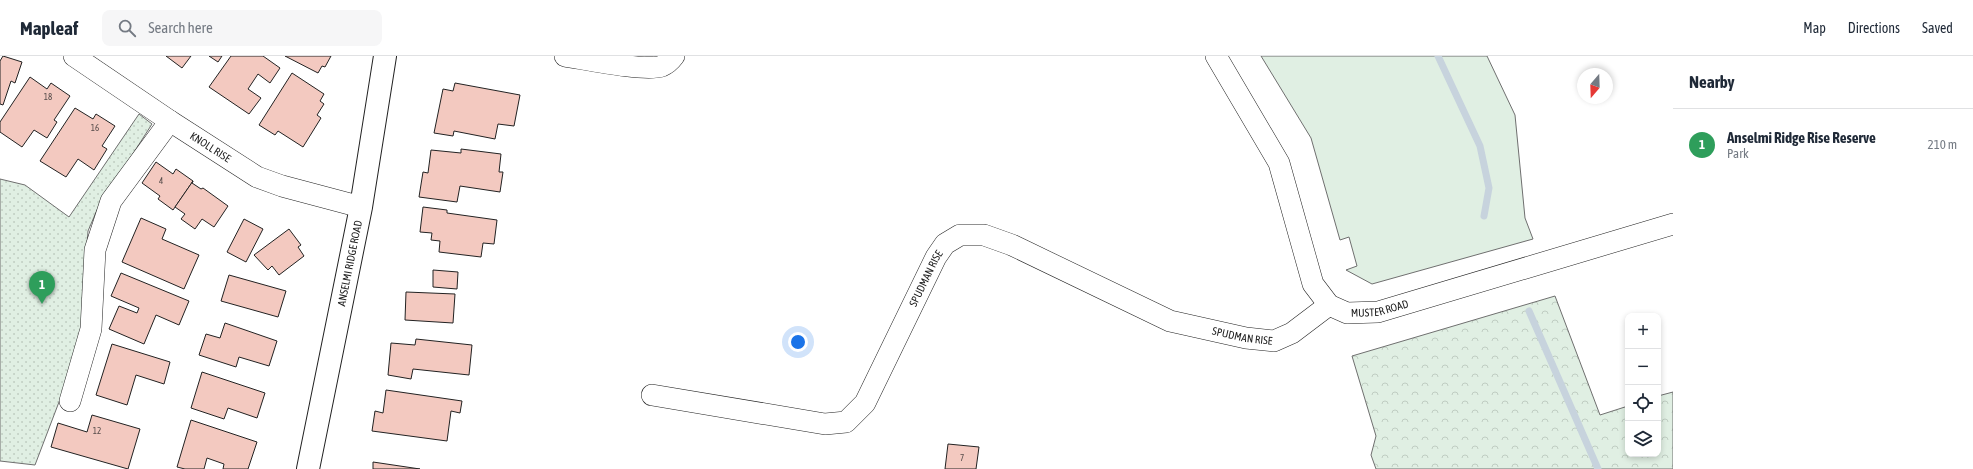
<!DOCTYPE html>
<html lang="en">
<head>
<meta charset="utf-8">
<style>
	body { margin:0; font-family:"Asap Condensed",sans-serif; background:#f6f6f7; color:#1f2937 }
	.controls { position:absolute; right:12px; bottom:12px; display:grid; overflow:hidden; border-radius:8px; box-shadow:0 2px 6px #0003 }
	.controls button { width:36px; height:36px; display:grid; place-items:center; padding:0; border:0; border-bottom:1px solid #e0e1e3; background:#fff; color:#1f2937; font:20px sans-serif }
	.compass { position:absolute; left:1577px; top:12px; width:36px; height:36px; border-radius:50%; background:#fff; box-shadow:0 2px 6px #0003; rotate:199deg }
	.you { position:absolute; left:798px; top:286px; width:14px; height:14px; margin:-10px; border:3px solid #fff; border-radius:50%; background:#1a73e8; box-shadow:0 0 0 6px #1a73e833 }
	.badge { display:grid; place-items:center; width:26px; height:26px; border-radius:50%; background:#d93025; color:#fff; font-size:13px; font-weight:700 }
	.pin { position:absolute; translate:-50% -33px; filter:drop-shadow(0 1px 2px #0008) }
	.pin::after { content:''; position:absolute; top:21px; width:14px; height:12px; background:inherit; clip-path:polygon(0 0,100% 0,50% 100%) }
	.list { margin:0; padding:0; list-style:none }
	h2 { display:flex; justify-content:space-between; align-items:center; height:52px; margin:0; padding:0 16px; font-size:17px }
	h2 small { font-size:13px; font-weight:400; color:#747a83 }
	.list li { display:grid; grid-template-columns:26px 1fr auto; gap:12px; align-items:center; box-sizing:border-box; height:72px; padding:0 16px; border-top:1px solid #e0e1e3 }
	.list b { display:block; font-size:15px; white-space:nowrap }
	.list p { margin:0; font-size:13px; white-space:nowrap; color:#747a83 }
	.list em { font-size:13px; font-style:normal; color:#747a83 }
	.icon { flex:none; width:22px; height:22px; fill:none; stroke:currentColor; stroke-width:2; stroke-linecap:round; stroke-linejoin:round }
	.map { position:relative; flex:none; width:1673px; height:413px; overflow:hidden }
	header { display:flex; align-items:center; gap:24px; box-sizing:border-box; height:56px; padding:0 20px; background:#fff; border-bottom:1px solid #e0e1e3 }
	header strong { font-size:19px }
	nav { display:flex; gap:22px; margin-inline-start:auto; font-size:14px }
	.search { width:280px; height:36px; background:#f6f6f7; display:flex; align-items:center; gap:10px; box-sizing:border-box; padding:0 14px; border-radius:8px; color:#747a83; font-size:15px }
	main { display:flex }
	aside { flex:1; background:#fff }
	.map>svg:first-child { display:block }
	.grass { fill:#e0efe3; stroke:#6f6f6f }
	.forest { fill:url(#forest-crowns); stroke:#6f6f6f }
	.park { fill:url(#park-dots); stroke:#6f6f6f }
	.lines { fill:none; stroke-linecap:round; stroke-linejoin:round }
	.stream { stroke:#c7d3dd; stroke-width:7 }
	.building { fill:#f3c9c0; stroke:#222 }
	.street-casing { stroke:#222; stroke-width:22 }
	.secondary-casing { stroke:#222; stroke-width:24 }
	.street { stroke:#fff; stroke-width:21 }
	.secondary { stroke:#fff; stroke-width:22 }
	.labels { text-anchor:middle; stroke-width:3; stroke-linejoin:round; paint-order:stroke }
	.number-label { font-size:9px; fill:#564c4a }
	.street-label { font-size:11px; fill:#222; stroke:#fff }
</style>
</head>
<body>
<header>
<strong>Mapleaf</strong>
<div class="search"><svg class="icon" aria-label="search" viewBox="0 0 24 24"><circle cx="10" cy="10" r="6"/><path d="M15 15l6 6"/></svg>Search here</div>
<nav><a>Map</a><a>Directions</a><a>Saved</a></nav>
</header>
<main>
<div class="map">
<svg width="1673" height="413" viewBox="0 0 1673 413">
	<defs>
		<pattern id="forest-crowns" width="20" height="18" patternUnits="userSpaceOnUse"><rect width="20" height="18" fill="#e0efe3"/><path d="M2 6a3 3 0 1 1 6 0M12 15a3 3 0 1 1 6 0" fill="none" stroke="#c0cdc2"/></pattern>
		<pattern id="park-dots" width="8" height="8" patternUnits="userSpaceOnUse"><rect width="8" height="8" fill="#e0efe3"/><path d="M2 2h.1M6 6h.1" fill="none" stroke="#c0cdc2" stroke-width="1.8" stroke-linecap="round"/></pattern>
	</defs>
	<rect width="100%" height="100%" fill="#fff"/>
	<!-- grass -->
	<path class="grass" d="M1261,0H1487L1515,59L1525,162L1533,183L1372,228L1346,214L1357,210L1349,181L1340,184L1311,82Z"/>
	<!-- forest -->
	<path class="forest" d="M1555,240L1600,359L1628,350V398H1658V340L1673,336V413H1376L1371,399L1376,380L1352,300Z"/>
	<!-- park -->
	<path class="park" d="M139,58L152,68L97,154L88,175L81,277L67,325L35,409L0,405V123L25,129L69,161Z"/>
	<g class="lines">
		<!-- stream -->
		<g class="stream">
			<path d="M1438,0L1480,90L1489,132L1484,160"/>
			<path d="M1529,255L1598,413"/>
		</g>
	</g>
	<!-- building -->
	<g class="building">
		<path d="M3,0L22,6L15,27L11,25L3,49L0,48V5Z"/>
		<path d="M166,0H191L182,12Z"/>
		<path d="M209,0H222L218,6Z"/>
		<path d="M231,0H263L280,12L270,27L258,18L248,33L261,42L249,58L209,31Z"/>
		<path d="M285,0H331L325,11L322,10L318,17Z"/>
		<path d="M292,17L324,38L320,45L324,48L317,59L321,62L303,91L278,75L275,79L259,69Z"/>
		<path d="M30,21L47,33L51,27L70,40L54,64L57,66L47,82L34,74L22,91L0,76V66Z"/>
		<path d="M455,27L520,39L514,70L498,68L495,83L454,75L453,80L434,77L443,33L453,35Z"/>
		<path d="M75,52L93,63L96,58L115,70L102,90L107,93L94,114L78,103L66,121L40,105Z"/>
		<path d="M461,93L501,98L499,116H503L500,136L460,130L457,146L419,141L423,116L428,117L431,94L461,97Z"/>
		<path d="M156,106L173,118L176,113L193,125L173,154L158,143L160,140L142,127Z"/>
		<path d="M193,125L192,127L201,133L203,132L228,150L214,171L202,163L195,173L181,163L185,158L175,151Z"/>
		<path d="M423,151L447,154V157L497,164L494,188L483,187L481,201L439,196L440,185L431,184L432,177L420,176Z"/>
		<path d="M141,162L166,173L162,183L199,199L184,233L122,206Z"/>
		<path d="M244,163L263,173L246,206L227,196Z"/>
		<path d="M289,173L301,189L298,191L304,200L279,219L272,210L268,214L254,199Z"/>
		<path d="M433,214L458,216L457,233L433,231Z"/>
		<path d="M121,217L189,245L179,269L156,259L144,288L109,273L119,250L137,257L139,252L111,240Z"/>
		<path d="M229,219L286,235L278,261L221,245Z"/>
		<path d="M406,236L455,238L453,267L405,264Z"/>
		<path d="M225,267L277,285L269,310L239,301L236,311L199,299L206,278L220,282Z"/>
		<path d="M416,283L472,289L469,319L413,313L411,323L388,319L391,287L415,289Z"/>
		<path d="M112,288L170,306L164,328L136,319L127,349L96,339Z"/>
		<path d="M202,316L265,337L257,362L228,352L224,363L191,352Z"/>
		<path d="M386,334L462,345L460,357L451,355L447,385L372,375L375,355L383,357Z"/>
		<path d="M92,359L140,373L128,413L51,391L58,367L87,376Z"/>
		<path d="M191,364L257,386L248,413H223L224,408L207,402L204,413H185L177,411Z"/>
		<path d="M948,388L979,391L976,413H945Z"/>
		<path d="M373,406L420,413H373Z"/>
	</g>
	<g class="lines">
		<defs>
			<g id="street">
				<path id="s1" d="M74,0L170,65L257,121L282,130L361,151"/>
				<path d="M565,0C585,3 645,16 662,10C667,8 671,4 674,0"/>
				<path id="s2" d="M1216,0L1279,107L1313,228L1329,249L1347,257L1378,256L1673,168"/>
				<path id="s3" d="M652,339L825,368L846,366L865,347L936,201L945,188L960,179H984L1012,189L1170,265L1246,282L1274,285L1292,277L1329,249"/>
				<path d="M70,345L91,273L95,194L111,145L170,65"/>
			</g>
			<g id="secondary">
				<path id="s4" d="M308,413L361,151L385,0"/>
			</g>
		</defs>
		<!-- street casing -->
		<use href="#street" class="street-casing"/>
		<!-- secondary casing -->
		<use href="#secondary" class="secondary-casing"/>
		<!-- street -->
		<use href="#street" class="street"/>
		<!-- secondary -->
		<use href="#secondary" class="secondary"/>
	</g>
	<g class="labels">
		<!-- number labels -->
		<g class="number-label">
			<text x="48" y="44">18</text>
			<text x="95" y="75">16</text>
			<text x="161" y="128">4</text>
			<text x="97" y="378">12</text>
			<text x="962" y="405">7</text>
		</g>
		<!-- street labels -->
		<g class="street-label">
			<text dy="4" stroke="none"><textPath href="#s1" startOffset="164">KNOLL RISE</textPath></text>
			<text dy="4" stroke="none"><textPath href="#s4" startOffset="210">ANSELMI RIDGE ROAD</textPath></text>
			<text dy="4" stroke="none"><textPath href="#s3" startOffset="362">SPUDMAN RISE</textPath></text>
			<text dy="4" stroke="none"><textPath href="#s2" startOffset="329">MUSTER ROAD</textPath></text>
			<text dy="4" stroke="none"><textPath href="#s3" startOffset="722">SPUDMAN RISE</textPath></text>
		</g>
	</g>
</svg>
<div class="controls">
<button>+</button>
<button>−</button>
<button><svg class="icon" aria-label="locate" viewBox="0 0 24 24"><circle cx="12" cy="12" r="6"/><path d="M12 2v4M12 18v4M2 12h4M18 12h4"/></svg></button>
<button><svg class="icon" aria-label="layers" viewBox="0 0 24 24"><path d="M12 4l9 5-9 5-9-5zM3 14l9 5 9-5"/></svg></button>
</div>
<svg class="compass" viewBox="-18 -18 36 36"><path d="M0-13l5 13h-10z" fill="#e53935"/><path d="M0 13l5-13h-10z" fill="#747a83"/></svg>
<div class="you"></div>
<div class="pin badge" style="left:42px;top:248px;background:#2e9e5b">1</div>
</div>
<aside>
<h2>Nearby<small></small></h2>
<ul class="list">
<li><span class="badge" style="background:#2e9e5b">1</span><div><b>Anselmi Ridge Rise Reserve</b><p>Park</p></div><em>210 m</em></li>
</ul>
</aside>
</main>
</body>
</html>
